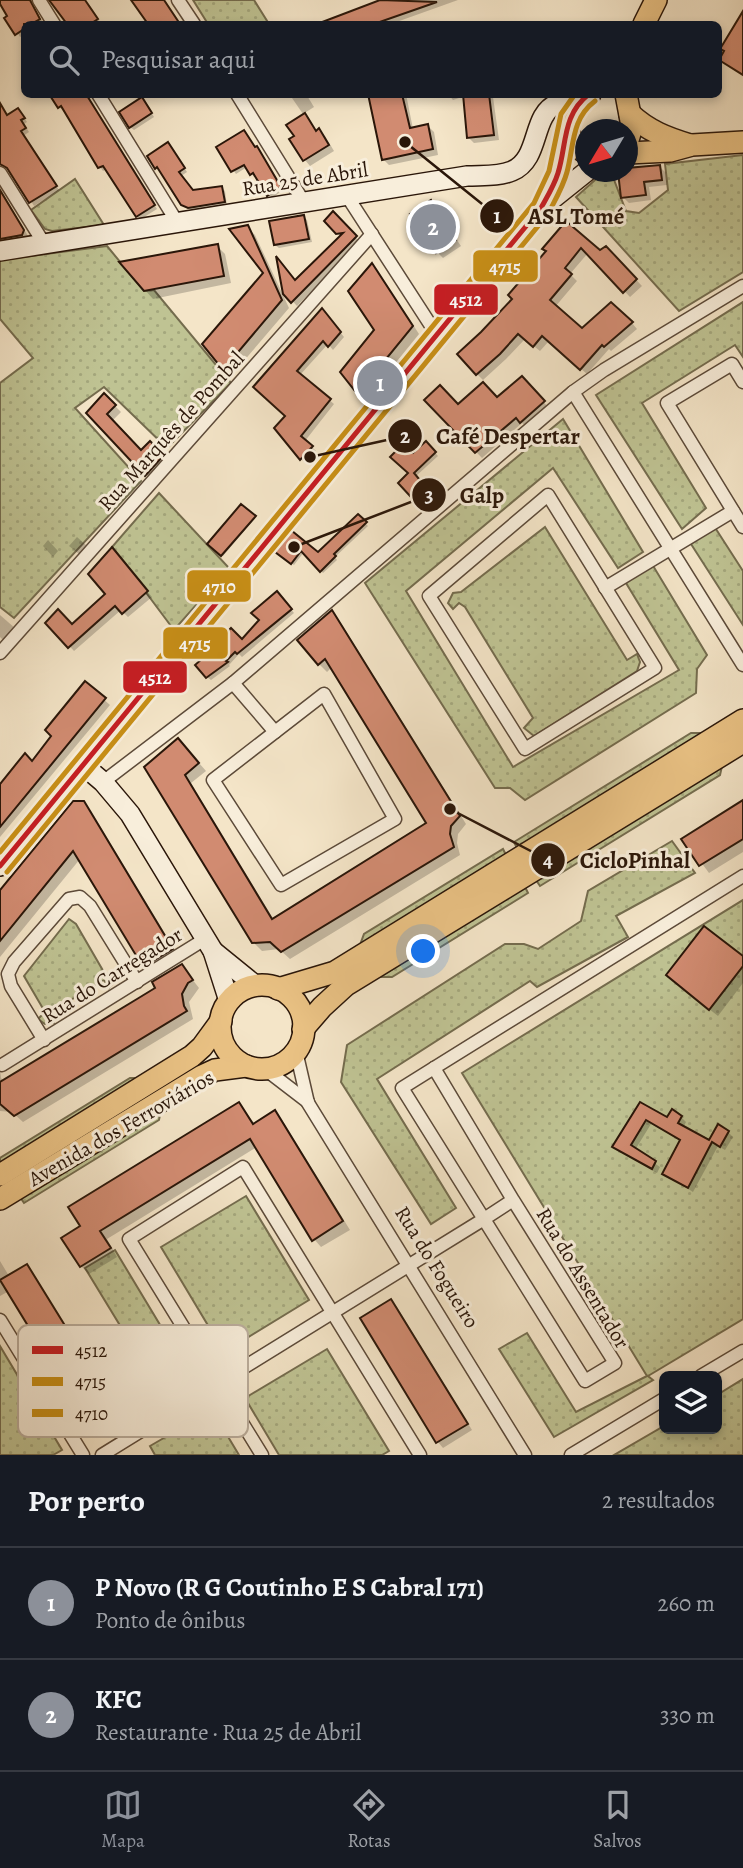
<!DOCTYPE html>
<html lang="pt">
<head>
<meta charset="utf-8">
<style>
	body { margin:0; font-family:Alegreya,serif; background:#20242c; color:#f1f3f6 }
	.controls { position:absolute; right:21px; bottom:21px; display:grid; overflow:hidden; border-radius:10px; box-shadow:0 4px 10px #0003 }
	.controls button { width:63px; height:63px; display:grid; place-items:center; padding:0; border:0; border-bottom:2px solid #363941; background:#171b24; color:#f1f3f6; font:35px sans-serif }
	.compass { position:absolute; left:575px; top:119px; width:63px; height:63px; border-radius:50%; background:#171b24; box-shadow:0 4px 10px #0003; rotate:232deg }
	.you { position:absolute; left:424px; top:952px; width:24px; height:24px; margin:-18px; border:5px solid #fff; border-radius:50%; background:#1a73e8; box-shadow:0 0 0 10px #1a73e833 }
	.badge { display:grid; place-items:center; width:46px; height:46px; border-radius:50%; background:#8c9099; color:#fff; font-size:23px; font-weight:700 }
	.pin { position:absolute; translate:-50% -50%; border:4px solid #fff; box-shadow:0 2px 7px #0006 }
	.list { margin:0; padding:0; list-style:none }
	h2 { display:flex; justify-content:space-between; align-items:center; height:91px; margin:0; padding:0 28px; font-size:30px }
	h2 small { font-size:23px; font-weight:400; color:#9ea1a6 }
	.list li { display:grid; grid-template-columns:46px 1fr auto; gap:21px; align-items:center; box-sizing:border-box; height:112px; padding:0 28px; border-top:2px solid #363941 }
	.list b { display:block; font-size:26px; white-space:nowrap }
	.list p { margin:0; font-size:23px; white-space:nowrap; color:#9ea1a6 }
	.list em { font-size:23px; font-style:normal; color:#9ea1a6 }
	.icon { flex:none; width:38px; height:38px; fill:none; stroke:currentColor; stroke-width:2; stroke-linecap:round; stroke-linejoin:round }
	.map { position:relative; flex:none; width:743px; height:1455px; overflow:hidden }
	.search { position:absolute; background:#171b24; box-shadow:0 4px 10px #0003; left:21px; right:21px; top:21px; height:77px; display:flex; align-items:center; gap:18px; box-sizing:border-box; padding:0 24px; border-radius:10px; color:#9ea1a6; font-size:26px }
	.sheet { height:315px; background:#171b24 }
	nav { display:flex; justify-content:space-around; align-items:center; box-sizing:border-box; height:98px; border-top:2px solid #363941; background:#171b24; font-size:19px; color:#9ea1a6 }
	nav a { display:grid; justify-items:center; gap:4px }
	nav .on { color:#8c9099 }
	.map>svg:first-child { display:block }
	.grass { fill:url(#grass-dots); stroke:#746c4e; stroke-width:2 }
	.shadow { fill:#0003 }
	.building { fill:#d18b71; stroke:#2a1609; stroke-width:2 }
	.lines { fill:none; stroke-linecap:round; stroke-linejoin:round }
	.street-casing { stroke:#5c4a39; stroke-width:15 }
	.secondary-casing { stroke:#2a1609; stroke-width:22 }
	.primary-casing { stroke:#2a1609; stroke-width:24 }
	.street { stroke:#f8eedb; stroke-width:12 }
	.secondary { stroke:#f8eedb; stroke-width:19 }
	.primary { stroke:#eac284; stroke-width:21 }
	.bus-1-casing { stroke:#f8eedb; stroke-width:10 }
	.bus-2-casing { stroke:#f8eedb; stroke-width:10 }
	.bus-3-casing { stroke:#f8eedb; stroke-width:10 }
	.bus-1 { stroke:#c61d23; stroke-width:5 }
	.bus-2 { stroke:#c88f16; stroke-width:5 }
	.bus-3 { stroke:#c88f16; stroke-width:5 }
	.labels { text-anchor:middle; stroke-width:6; stroke-linejoin:round; paint-order:stroke }
	.street-label { font-size:21px; fill:#2a1609; stroke:#f8eedb }
	.key { fill:#f8eedb; stroke:#baad9c; stroke-width:2 }
	.key-label { font-size:19px; fill:#2a1609 }
	.leader { fill:none; stroke:#2a1609; stroke-width:2.5 }
	.callout-dot { fill:#2a1609; stroke:#f8eedb; stroke-width:2.5 }
	.mark-label { font-size:21px; text-anchor:middle; font-weight:bold; fill:#fff }
	.callout-label { font-size:23px; text-anchor:middle; font-weight:bold; fill:#2a1609; stroke:#f8eedb; stroke-width:6; stroke-linejoin:round; paint-order:stroke }
	.line-badge { stroke:#f8eedb; stroke-width:2.5 }
	.badge-label { font-size:19px; text-anchor:middle; font-weight:bold; fill:#fff }
</style>
</head>
<body>
<div class="map">
<svg width="743" height="1455" viewBox="0 0 743 1455">
	<defs>
		<pattern id="grass-dots" width="8" height="8" patternUnits="userSpaceOnUse" patternTransform="scale(1.75)"><rect width="8" height="8" fill="#bfc393"/><path d="M2 2h.1M6 6h.1" fill="none" stroke="#a4a77d" stroke-width="1.8" stroke-linecap="round"/></pattern>
	</defs>
	<rect width="100%" height="100%" fill="#f4e5c8"/>
	<filter id="stains"><feTurbulence type="fractalNoise" baseFrequency=".00286" numOctaves="4"/><feColorMatrix values="0 0 0 0 .2 0 0 0 0 .09 0 0 0 0 .02 0 0 0 .5 -.17"/></filter>
	<radialGradient id="worn" r=".72"><stop offset=".6" stop-color="#630" stop-opacity="0"/><stop offset="1" stop-color="#630" stop-opacity=".3"/></radialGradient>
	<!-- grass -->
	<g class="grass">
		<path d="M193,0H254L269,24H208Z"/>
		<path d="M743,155V272L679,311L576,197L604,172H611L626,211L639,213L668,190L665,164Z"/>
		<path d="M75,179L104,225L52,231L45,229L31,210Z"/>
		<path d="M107,246L144,291L154,290L231,383L167,448L104,387L75,408L141,481L14,618L0,607V383L33,358L0,319V260Z"/>
		<path d="M743,302V357L735,345L642,403L706,508L682,529L596,395Z"/>
		<path d="M563,419L643,552L618,568L553,468L406,591L513,767L679,670L626,583L631,576L652,564L707,655L697,669L696,693L525,800L510,788H495L365,583Z"/>
		<path d="M159,493L229,568L174,630L112,547Z"/>
		<path d="M714,526L743,571V625L691,544Z"/>
		<path d="M545,527L627,660L637,654L640,662L637,671L534,736L524,728L533,718L465,607L459,603L453,609L448,603L453,593L461,592Z"/>
		<path d="M691,733H704L517,848L514,842Z"/>
		<path d="M722,766L720,775L540,886L536,880Z"/>
		<path d="M672,841L695,873L616,916L628,937L537,987L530,981L377,1079L456,1208L431,1224L341,1082L347,1045L505,944H524L538,949L581,921L588,891Z"/>
		<path d="M503,849L506,855L360,945L364,934Z"/>
		<path d="M525,887L528,893L392,977H380Z"/>
		<path d="M743,900V1319L648,1376L653,1380L554,1437L499,1349L527,1333L576,1412L647,1376L462,1073Z"/>
		<path d="M69,919L76,924L105,974L114,971V982L109,988L104,980L51,1012L54,1023L45,1024L38,1019L45,1012L24,976Z"/>
		<path d="M130,1078H143L0,1164V1158Z"/>
		<path d="M161,1110L159,1120L24,1203L20,1197Z"/>
		<path d="M246,1196L309,1300L224,1352L161,1247Z"/>
		<path d="M115,1250L189,1373L160,1391L85,1268Z"/>
		<path d="M0,1346L62,1450L53,1455H0Z"/>
		<path d="M327,1349L389,1451L382,1455H279L245,1398Z"/>
		<path d="M743,1379V1455H614L664,1426V1429H717V1395Z"/>
		<path d="M212,1410L239,1455H155L150,1446Z"/>
	</g>
	<!-- shadow -->
	<g class="shadow">
		<path d="M0,0H36L33,5L43,23L24,24V35L20,37Z"/>
		<path d="M52,0H85L101,24H69Z"/>
		<path d="M389,0H458L391,24H338L335,18Z"/>
		<path d="M51,94L88,98L157,209L141,219L137,216L107,169L103,171L100,167L65,109L63,110L59,107Z"/>
		<path d="M297,94H306L314,107L303,114L292,98Z"/>
		<path d="M369,94H406L413,129L428,126L434,132L438,155L389,165L383,159Z"/>
		<path d="M448,94H499L493,97L499,140L474,143L469,138L465,96L453,100Z"/>
		<path d="M145,103L154,117L134,130L130,127Z"/>
		<path d="M0,104L8,117L22,114L27,122L24,124L29,132L23,136L59,190L34,206L0,151Z"/>
		<path d="M305,116L317,132L319,131L325,136L334,151L310,166L305,160L296,137Z"/>
		<path d="M171,148L187,172L181,176L193,192L222,188L225,191L227,206L193,211L182,204L161,170L156,168L149,157Z"/>
		<path d="M218,148H257L283,190L272,198L256,176L254,177L247,167L236,174Z"/>
		<path d="M659,166L665,172L667,185L649,187L651,200L629,203L623,197L620,172Z"/>
		<path d="M0,189L28,236L27,240L0,245Z"/>
		<path d="M431,203L461,246L443,258L437,252Z"/>
		<path d="M333,214L360,242L297,306L285,293L341,236L326,221Z"/>
		<path d="M304,217L307,220L312,242L279,248L275,245Z"/>
		<path d="M566,224L601,253L606,248L642,286L630,297L588,253L570,274L577,281L555,307L582,330L632,323L637,329L611,351L609,349L587,374L549,341L540,351L525,339L506,359L483,380L477,374L514,299Z"/>
		<path d="M247,227L255,235L289,308L231,376L204,344L266,273Z"/>
		<path d="M217,246L225,254L231,283L153,299L145,290Z"/>
		<path d="M372,266L379,273L419,334L368,397H364L356,390L376,330Z"/>
		<path d="M326,315L344,337L333,350L328,344L300,375L334,404L305,441L316,451L305,463L301,459L287,416L255,387Z"/>
		<path d="M527,384L549,408L527,427L522,423L482,458L426,400L458,406L498,400Z"/>
		<path d="M104,395L121,412L112,421L141,453L150,443L169,461L152,480L89,413Z"/>
		<path d="M426,443L438,456L415,477L426,489L415,499L400,483L410,474L413,455Z"/>
		<path d="M241,506L255,518L223,556L209,544Z"/>
		<path d="M358,516L368,526L335,557L337,560L323,573L304,552L294,565L277,551L292,533L318,554Z"/>
		<path d="M77,537L86,545L79,554L69,546Z"/>
		<path d="M48,540L58,551L53,557L43,546Z"/>
		<path d="M117,554L152,597L128,617L121,610L74,651L48,623L72,626L108,594Z"/>
		<path d="M277,593L294,613L242,657L239,654L229,665L230,666L211,680L207,677L261,620Z"/>
		<path d="M332,612L339,620L466,824L458,834L457,843L460,855L290,959L279,949L262,951L253,942L146,768L186,748L206,771L191,783L274,920L428,824L332,667L327,672L319,664Z"/>
		<path d="M0,615L16,629L4,641L0,637Z"/>
		<path d="M86,684L110,705L0,837V787L33,764Z"/>
		<path d="M743,802V852L709,873L684,839Z"/>
		<path d="M83,803L91,811L179,957L152,973L145,966L80,859L0,957V893Z"/>
		<path d="M743,958V983L718,1016L676,983Z"/>
		<path d="M182,966L199,988L189,1002L193,1019L23,1122L12,1112L0,1111V1070L1,1078L4,1082L157,988Z"/>
		<path d="M239,1104L255,1124L274,1112L282,1120L350,1230L321,1247L314,1239L257,1147L107,1239L117,1257L89,1274L81,1266L82,1227Z"/>
		<path d="M641,1104L668,1120L681,1117L686,1122L683,1128L709,1143L728,1132L733,1137L725,1150L718,1146L693,1192L664,1173L682,1141L651,1124L635,1150L660,1167L657,1173L614,1147Z"/>
		<path d="M0,1261L9,1276L26,1266L32,1272L97,1378L73,1392L67,1387L9,1291L0,1296Z"/>
		<path d="M391,1301L397,1307L472,1430L443,1448L438,1442Z"/>
	</g>
	<!-- building -->
	<g class="building">
		<path d="M0,0H30L40,19L31,24H24V29L15,35L4,18L7,16L0,4Z"/>
		<path d="M49,0H85L98,19L90,24H67Z"/>
		<path d="M131,0H164L180,24H148Z"/>
		<path d="M380,0L437,2L374,24H317Z"/>
		<path d="M743,11V75L719,60L724,51L720,49Z"/>
		<path d="M49,94H86L155,205L136,217L103,166L98,168L61,106L58,108Z"/>
		<path d="M368,94H402L410,128L428,124L433,149L382,160Z"/>
		<path d="M463,94H489L494,135L467,138Z"/>
		<path d="M142,97L152,113L129,128L119,112Z"/>
		<path d="M0,103L7,115L18,108L25,118L21,120L26,128L21,131L57,186L29,203L7,168L0,164Z"/>
		<path d="M305,113L316,131L319,128L329,145L303,161L289,139L294,136L286,125Z"/>
		<path d="M244,130L255,147L257,146L281,187L267,196L253,173L250,175L244,165L231,172L216,147Z"/>
		<path d="M168,142L185,168L179,172L193,190L222,186L225,202L188,208L181,205L157,167L155,169L147,156Z"/>
		<path d="M660,165L662,180L644,182L646,195L621,198L618,172H627V168Z"/>
		<path d="M0,190L24,230L22,235L0,239Z"/>
		<path d="M431,200L456,240L436,253L410,214Z"/>
		<path d="M333,211L357,236L291,303L283,294L276,256L295,280L343,233L336,234L324,221Z"/>
		<path d="M304,215L309,239L274,245L269,221Z"/>
		<path d="M566,221L600,250L606,246L637,279L623,293L581,248L565,268L572,274L550,300L582,328L611,302L633,322L604,347L602,345L580,370L542,336L533,347L518,334L500,354L476,375L457,354L481,332L512,299L508,295L546,251L542,249Z"/>
		<path d="M248,225L282,300L223,370L202,344L263,273L229,229Z"/>
		<path d="M218,244L224,276L144,291L119,262Z"/>
		<path d="M372,263L413,326L360,391H355L340,372L374,330L348,291Z"/>
		<path d="M322,308L341,332L328,347L323,341L297,371L331,399L301,436L313,446L300,460L274,428L285,416L253,387Z"/>
		<path d="M522,376L545,401L520,423L516,418L475,453L424,400L440,385L458,404L483,382L497,397Z"/>
		<path d="M104,393L116,405L107,414L141,450L150,441L164,455L145,476L86,413Z"/>
		<path d="M426,441L436,452L414,473L424,485L411,497L398,483L408,473L390,457L403,444L413,453Z"/>
		<path d="M241,504L256,516L221,556L207,544Z"/>
		<path d="M358,514L367,522L334,554L336,556L320,572L301,551L291,564L275,552L292,531L318,552Z"/>
		<path d="M112,547L148,591L122,614L115,606L68,648L45,623L58,609L72,624L105,594L88,574Z"/>
		<path d="M277,591L292,609L237,654L235,652L226,661L228,662L206,678L195,665L203,658L202,657L231,628L242,639L259,620L251,613Z"/>
		<path d="M332,610L460,816L451,826L450,834L454,847L281,952L270,942L252,943L144,767L178,738L199,763L185,775L272,919L426,823L325,659L318,665L297,640Z"/>
		<path d="M85,681L106,698L0,827V784L25,753L32,761L51,736L45,730Z"/>
		<path d="M743,800V839L699,866L681,839Z"/>
		<path d="M73,801H84L173,949L143,967L73,851L0,941V890Z"/>
		<path d="M704,926L743,956V966L709,1010L666,975Z"/>
		<path d="M182,964L193,980L188,983L182,994L184,1006L187,1011L14,1116L0,1104V1082L137,999L155,988L152,982Z"/>
		<path d="M239,1102L253,1124L275,1110L343,1221L312,1241L250,1139L100,1231L111,1248L80,1267L61,1238L80,1226L68,1207Z"/>
		<path d="M640,1102L667,1117L672,1109L682,1116L678,1123L709,1140L718,1124L729,1131L720,1147L712,1142L688,1188L662,1174L680,1140L646,1120L631,1145L656,1161L652,1169L612,1147Z"/>
		<path d="M27,1264L93,1371L66,1388L0,1280Z"/>
		<path d="M391,1299L468,1424L436,1443L360,1318Z"/>
	</g>
	<g class="lines">
		<defs>
			<g id="street">
				<path d="M39,0L54,24"/>
				<path d="M178,0L194,24"/>
				<path d="M98,94L177,222"/>
				<path d="M237,94L305,204"/>
				<path d="M0,173L45,245"/>
				<path d="M347,196L437,335"/>
				<path d="M743,382L732,364L667,403L743,527"/>
				<path d="M573,392L743,665"/>
				<path d="M548,495L655,668L525,749L429,596Z"/>
				<path d="M605,588L733,511"/>
				<path d="M0,653L372,234"/>
				<path d="M233,683L275,732"/>
				<path d="M324,694L395,819L281,885L213,780Z"/>
				<path d="M103,782L233,683L573,392L604,370L743,286"/>
				<path d="M44,1040L11,986L8,974L14,962L69,899L80,897L90,906L137,982"/>
				<path d="M296,1051L308,1103L525,1455"/>
				<path d="M2,1065L205,939"/>
				<path d="M434,1068L743,876"/>
				<path d="M265,1069L308,1102"/>
				<path d="M0,1320L83,1455"/>
				<path d="M701,1376L743,1351"/>
				<path d="M102,1455L484,1219L513,1200L434,1068L402,1088L585,1381L615,1363L513,1200"/>
				<path d="M262,1455L129,1239L243,1167L420,1455"/>
				<path d="M571,1455L664,1399"/>
			</g>
			<g id="secondary">
				<path d="M545,201L559,170L568,121"/>
				<path d="M0,251L467,176C481,175 498,177 512,171C541,159 531,114 557,104C564,102 572,102 579,100"/>
				<path d="M83,765L103,782L130,814L213,951L229,1001"/>
				<path d="M0,866L541,208L586,172"/>
				<path d="M213,951L256,986"/>
			</g>
			<g id="primary">
				<path d="M644,24L656,0"/>
				<path d="M626,94L632,126L628,140"/>
				<path d="M630,114C648,131 667,138 690,145"/>
				<path d="M586,153C559,136 564,109 590,94"/>
				<path d="M628,153L670,151L692,145L743,142"/>
				<circle cx="262" cy="1027" r="42"/>
				<path d="M278,989L335,972L743,720"/>
				<path d="M303,1029L322,1007L346,985L743,742"/>
				<path d="M0,1175L192,1056L202,1047L221,1021"/>
				<path d="M0,1199L202,1076L215,1070L246,1066"/>
			</g>
		</defs>
		<!-- street casing -->
		<use href="#street" class="street-casing"/>
		<!-- secondary casing -->
		<use href="#secondary" class="secondary-casing"/>
		<!-- primary casing -->
		<use href="#primary" class="primary-casing"/>
		<!-- street -->
		<use href="#street" class="street"/>
		<!-- secondary -->
		<use href="#secondary" class="secondary"/>
		<!-- primary -->
		<use href="#primary" class="primary"/>
		<defs>
			<path id="bus-1" d="M0,866L541,208C547,197 554,186 558,173C567,144 562,115 589,94"/>
			<path id="bus-2" d="M7,872L548,214C555,200 563,187 567,172C574,146 571,119 595,101"/>
			<path id="bus-3" d="M0,852L534,203L549,171L561,114L575,94"/>
		</defs>
		<!-- bus-1 casing -->
		<use href="#bus-1" class="bus-1-casing"/>
		<!-- bus-2 casing -->
		<use href="#bus-2" class="bus-2-casing"/>
		<!-- bus-3 casing -->
		<use href="#bus-3" class="bus-3-casing"/>
		<!-- bus-1 -->
		<use href="#bus-1" class="bus-1"/>
		<!-- bus-2 -->
		<use href="#bus-2" class="bus-2"/>
		<!-- bus-3 -->
		<use href="#bus-3" class="bus-3"/>
	</g>
	<g class="labels">
		<!-- street labels -->
		<g class="street-label">
			<text transform="translate(305 179) rotate(-9)" y="7">Rua 25 de Abril</text>
			<text transform="translate(171 431) rotate(-48)" y="7">Rua Marquês de Pombal</text>
			<text transform="translate(112 975) rotate(-32)" y="7">Rua do Carregador</text>
			<text transform="translate(121 1128) rotate(-30)" y="7">Avenida dos Ferroviários</text>
			<text transform="translate(437 1267) rotate(58)" y="7">Rua do Fogueiro</text>
			<text transform="translate(583 1278) rotate(59)" y="7">Rua do Assentador</text>
		</g>
	</g>
	<!-- legend -->
	<rect x="18" y="1325" width="230" height="112" rx="10" class="key"/>
	<rect x="32" y="1346" width="31" height="8" fill="#c61d23"/>
	<rect x="32" y="1377" width="31" height="9" fill="#c88f16"/>
	<rect x="32" y="1409" width="31" height="8" fill="#c88f16"/>
	<g class="key-label">
		<text x="75" y="1357">4512</text>
		<text x="75" y="1388">4715</text>
		<text x="75" y="1420">4710</text>
	</g>
	<!-- callouts -->
	<path class="leader" d="M405 142L497 216M310 457L405 436M294 547L429 495M450 809L548 860"/>
	<g class="callout-dot">
		<circle cx="405" cy="142" r="7"/>
		<circle cx="310" cy="457" r="7"/>
		<circle cx="294" cy="547" r="7"/>
		<circle cx="450" cy="809" r="7"/>
		<circle cx="497" cy="216" r="18"/>
		<circle cx="405" cy="436" r="18"/>
		<circle cx="429" cy="495" r="18"/>
		<circle cx="548" cy="860" r="18"/>
	</g>
	<g class="mark-label">
		<text x="497" y="223">1</text>
		<text x="405" y="443">2</text>
		<text x="429" y="502">3</text>
		<text x="548" y="867">4</text>
	</g>
	<g class="callout-label">
		<text x="576" y="224">ASL Tomé</text>
		<text x="508" y="444">Café Despertar</text>
		<text x="482" y="503">Galp</text>
		<text x="635" y="868">CicloPinhal</text>
	</g>
	<g class="line-badge">
		<rect x="472" y="249" width="67" height="34" rx="7" fill="#c88f16"/>
		<rect x="433" y="283" width="66" height="33" rx="7" fill="#c61d23"/>
		<rect x="186" y="569" width="66" height="34" rx="7" fill="#c88f16"/>
		<rect x="162" y="626" width="67" height="34" rx="7" fill="#c88f16"/>
		<rect x="122" y="660" width="66" height="34" rx="7" fill="#c61d23"/>
	</g>
	<g class="badge-label">
		<text x="505" y="273">4715</text>
		<text x="466" y="306">4512</text>
		<text x="219" y="593">4710</text>
		<text x="195" y="650">4715</text>
		<text x="155" y="684">4512</text>
	</g>
	<rect width="100%" height="100%" filter="url(#stains)"/>
	<rect width="100%" height="100%" fill="url(#worn)"/>
</svg>
<div class="controls">
<button><svg class="icon" aria-label="layers" viewBox="0 0 24 24"><path d="M12 4l9 5-9 5-9-5zM3 14l9 5 9-5"/></svg></button>
</div>
<svg class="compass" viewBox="-18 -18 36 36"><path d="M0-13l5 13h-10z" fill="#e53935"/><path d="M0 13l5-13h-10z" fill="#9ea1a6"/></svg>
<div class="you"></div>
<div class="pin badge" style="left:380px;top:383px">1</div>
<div class="pin badge" style="left:433px;top:227px">2</div>
<div class="search"><svg class="icon" aria-label="search" viewBox="0 0 24 24"><circle cx="10" cy="10" r="6"/><path d="M15 15l6 6"/></svg>Pesquisar aqui</div>
</div>
<section class="sheet">
<h2>Por perto<small>2 resultados</small></h2>
<ul class="list">
<li><span class="badge">1</span><div><b>P Novo (R G Coutinho E S Cabral 171)</b><p>Ponto de ônibus</p></div><em>260 m</em></li>
<li><span class="badge">2</span><div><b>KFC</b><p>Restaurante · Rua 25 de Abril</p></div><em>330 m</em></li>
</ul>
</section>
<nav>
<a class="on"><svg class="icon" aria-label="map" viewBox="0 0 24 24"><path d="M3 6l6-2 6 2 6-2v14l-6 2-6-2-6 2zM9 4v14M15 6v14"/></svg>Mapa</a>
<a><svg class="icon" aria-label="directions" viewBox="0 0 24 24"><path d="M12 3l9 9-9 9-9-9zM9 14v-3h6M13 9l2 2-2 2"/></svg>Rotas</a>
<a><svg class="icon" aria-label="saved" viewBox="0 0 24 24"><path d="M7 4h10v16l-5-4-5 4z"/></svg>Salvos</a>
</nav>
</body>
</html>
